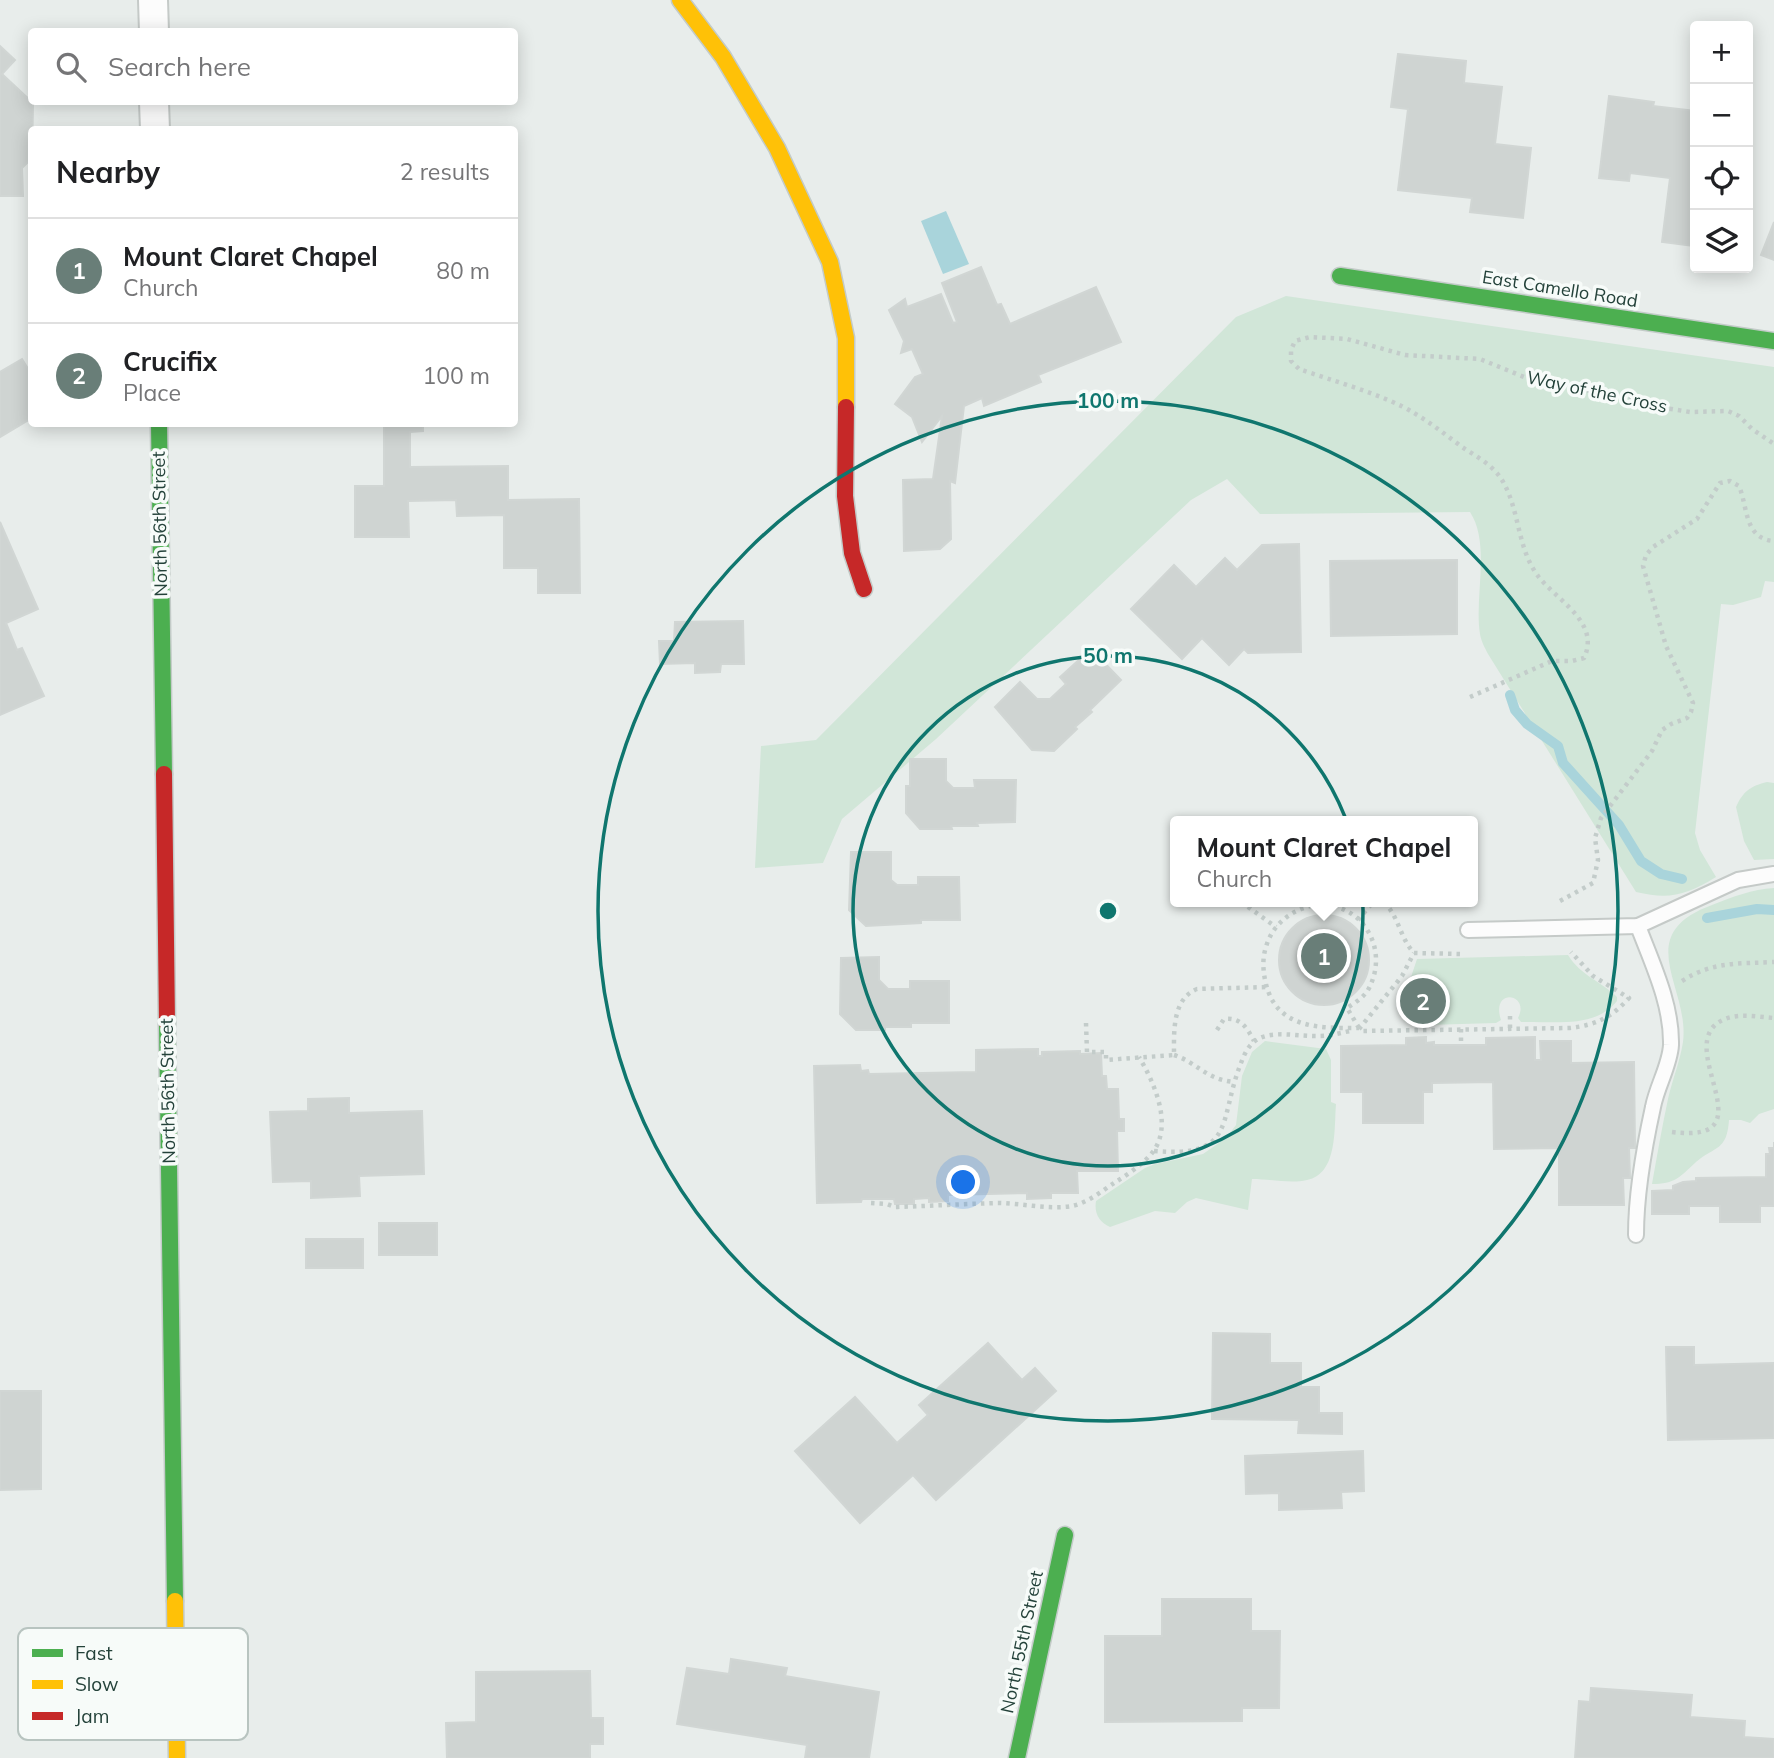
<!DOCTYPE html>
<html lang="en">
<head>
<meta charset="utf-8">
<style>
	body { margin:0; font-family:Mulish,sans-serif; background:#f6f6f6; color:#202124 }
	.controls { position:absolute; right:21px; top:21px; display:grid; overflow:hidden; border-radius:7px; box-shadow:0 4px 18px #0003 }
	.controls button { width:63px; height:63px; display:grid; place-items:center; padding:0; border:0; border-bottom:2px solid #e0e0e0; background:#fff; color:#202124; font:35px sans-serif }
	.you { position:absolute; left:964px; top:1183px; width:24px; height:24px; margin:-18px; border:5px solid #fff; border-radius:50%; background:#1a73e8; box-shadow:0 0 0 10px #1a73e833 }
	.badge { display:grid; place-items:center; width:46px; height:46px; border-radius:50%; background:#697e78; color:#fff; font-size:23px; font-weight:700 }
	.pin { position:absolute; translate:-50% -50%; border:4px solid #fff; box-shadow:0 2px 7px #0006 }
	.popup { position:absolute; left:1170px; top:816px; width:308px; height:91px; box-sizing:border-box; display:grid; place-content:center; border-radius:7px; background:#fff; filter:drop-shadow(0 2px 5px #0005); font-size:23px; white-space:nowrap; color:#757577 }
	.popup b { font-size:26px; color:#202124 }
	.popup::after { content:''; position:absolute; left:50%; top:100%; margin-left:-14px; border:14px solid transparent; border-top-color:#fff }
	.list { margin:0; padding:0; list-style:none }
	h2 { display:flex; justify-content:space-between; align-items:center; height:91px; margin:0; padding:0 28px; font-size:30px }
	h2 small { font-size:23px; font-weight:400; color:#757577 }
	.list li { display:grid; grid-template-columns:46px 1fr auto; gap:21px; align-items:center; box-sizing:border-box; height:105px; padding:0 28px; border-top:2px solid #e0e0e0 }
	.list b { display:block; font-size:26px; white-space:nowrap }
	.list p { margin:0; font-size:23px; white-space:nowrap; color:#757577 }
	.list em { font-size:23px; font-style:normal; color:#757577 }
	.icon { flex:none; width:38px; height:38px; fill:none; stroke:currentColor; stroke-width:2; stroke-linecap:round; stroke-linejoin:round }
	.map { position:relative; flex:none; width:1774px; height:1758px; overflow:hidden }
	.search { position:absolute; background:#fff; box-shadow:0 4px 18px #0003; left:28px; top:28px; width:490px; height:77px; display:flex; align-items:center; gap:18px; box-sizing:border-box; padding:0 24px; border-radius:7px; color:#757577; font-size:26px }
	.panel { position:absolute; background:#fff; box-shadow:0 4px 18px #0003; left:28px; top:126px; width:490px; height:301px; border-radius:7px }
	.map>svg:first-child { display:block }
	.green { fill:#d1e6d8 }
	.water { fill:#a9d4db }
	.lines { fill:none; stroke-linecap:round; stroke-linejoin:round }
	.stream { stroke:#a9d4db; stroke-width:10 }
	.building { fill:#cfd4d2; stroke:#d1d6d4; stroke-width:2 }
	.lane-casing { stroke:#c5cac8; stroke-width:18 }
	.street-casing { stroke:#c5cac8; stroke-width:32 }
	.fast-casing { stroke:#c3cbc8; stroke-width:19 }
	.slow-casing { stroke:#c3cbc8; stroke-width:19 }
	.jam-casing { stroke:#c3cbc8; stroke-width:19 }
	.path { stroke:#c3ccca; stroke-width:4.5; stroke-dasharray:3.5 5; stroke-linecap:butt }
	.lane { stroke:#fcfcfc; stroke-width:14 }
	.street { stroke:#fcfcfc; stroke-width:28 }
	.fast { stroke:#4caf50; stroke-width:16 }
	.slow { stroke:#ffc107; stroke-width:16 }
	.jam { stroke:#c62828; stroke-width:16 }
	.ring { fill:none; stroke:#0f766e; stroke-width:3.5 }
	.labels { text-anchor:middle; stroke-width:7; stroke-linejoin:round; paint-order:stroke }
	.street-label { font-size:18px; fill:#24423a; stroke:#f7fbf9 }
	.key { fill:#f7fbf9; stroke:#b8c4c0; stroke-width:2 }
	.key-label { font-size:19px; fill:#24423a }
	.centre { fill:#0f766e; stroke:#f7fbf9; stroke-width:3.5 }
	.ring-label { font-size:21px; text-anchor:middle; font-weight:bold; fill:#0f766e; stroke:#f7fbf9; stroke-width:7; stroke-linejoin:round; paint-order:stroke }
</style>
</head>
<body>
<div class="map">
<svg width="1774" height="1758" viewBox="0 0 1774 1758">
	<rect width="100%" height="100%" fill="#e8edeb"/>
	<!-- green -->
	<g class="green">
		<path d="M1286,296L1774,367V582L1765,581L1761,597L1733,605L1721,604L1695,833L1700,850L1716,877C1686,895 1670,900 1636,892L1488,654C1485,648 1481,641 1480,634C1474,597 1491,544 1470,512L1260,514L1227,479L1191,500L936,739L842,819L823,863L755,868L761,746L816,740L1236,317Z"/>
		<path d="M1767,782L1774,783V859L1754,860L1744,841L1736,807C1743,791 1751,786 1767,782Z"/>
		<path d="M1774,888V1109L1759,1114L1750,1123L1741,1120H1729C1727,1151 1715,1146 1696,1162C1680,1177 1675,1184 1652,1184C1657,1156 1662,1127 1668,1099C1672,1081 1680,1061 1683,1042C1690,987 1630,935 1712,905C1733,897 1752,889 1774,888Z"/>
		<path d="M1568,955C1581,976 1601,981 1617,997V1001C1595,1029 1553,1021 1521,1022L1518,1018C1531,993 1490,987 1501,1020L1496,1023L1428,1025L1404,1021L1405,995L1417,959Z"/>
		<path d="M1265,1041L1326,1049L1331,1060V1102L1336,1104C1334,1128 1338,1174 1307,1180C1291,1184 1270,1179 1252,1179L1248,1210L1196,1198L1187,1202L1175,1213L1155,1211L1110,1227C1099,1222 1094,1213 1096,1201L1145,1168L1155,1164L1203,1154L1226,1138L1236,1125L1242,1076L1252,1052Z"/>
	</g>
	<!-- water -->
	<path class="water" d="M946,211L969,264L943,274L921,221Z"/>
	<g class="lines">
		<!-- stream -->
		<g class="stream">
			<path d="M1510,695L1515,710L1527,724L1558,746L1563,763L1619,825L1641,861L1661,874L1682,879"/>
			<path d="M1707,918L1757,909L1774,910"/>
		</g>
	</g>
	<!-- building -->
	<g class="building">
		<path d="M0,46L15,60L2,74L33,103L32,158L22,168L23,196H0Z"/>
		<path d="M1398,54L1466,61L1464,83L1502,87L1495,144L1531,148L1523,218L1470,212L1472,198L1398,190L1408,109L1391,107Z"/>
		<path d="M1609,96L1654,102L1653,106L1695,111V227L1693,246L1662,242L1670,178L1630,173L1629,181L1599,178Z"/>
		<path d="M1774,222V260L1761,255Z"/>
		<path d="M981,267L997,305L1001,304L1010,324L1096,287L1121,342L1038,375L1041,382L984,406L982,398L964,406L955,483L950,481L951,539L940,549L904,551L903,480L933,479L942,416L922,442L912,417L895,404L915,377L923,374L912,349L901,353L904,341L889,310L905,299L907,307L941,294L953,323L957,322L942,283Z"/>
		<path d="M22,359L32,375V418L0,437V372Z"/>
		<path d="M384,424H423V431L410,432V467L508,466V500L579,499L580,593H538V568H504V515L457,516L456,500L408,501L409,537H355V486H384Z"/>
		<path d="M0,522L38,609L6,623L17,650L22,648L44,696L0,715Z"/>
		<path d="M1299,544L1301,652L1248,653L1244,649L1229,665L1202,638L1182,659L1131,609L1174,565L1196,587L1225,558L1237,570L1262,545Z"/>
		<path d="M1457,560V634L1331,636L1330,561Z"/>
		<path d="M743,621L744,664H721L720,672L695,673V663L660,664L659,641H674L675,622Z"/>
		<path d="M1091,649L1121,680L1090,710L1092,712L1075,727L1077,729L1054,751L1032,750L995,707L1020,682L1037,699H1050L1066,684L1060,677Z"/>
		<path d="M910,759H946V781L953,788H975L974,780H1016L1015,822L977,823L978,826H951L952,829H920L906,813V786H910Z"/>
		<path d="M851,852H891V880L897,885H918V877H959L960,920H921V923L866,926L849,910Z"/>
		<circle cx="1324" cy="960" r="45"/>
		<path d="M879,957V980L888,989H910V981H949V1023H911V1027H885V1030H856L840,1014L841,958Z"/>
		<path d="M1426,1037V1043L1434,1042V1045H1486V1038L1535,1037V1060H1541L1540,1041H1571V1063L1634,1062L1635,1148H1629L1630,1178H1623L1624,1205H1559V1148L1494,1149L1493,1082L1432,1083V1092H1423V1123H1363V1092H1341V1046L1406,1045V1038Z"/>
		<path d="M1038,1049V1056H1042V1052L1080,1051V1054L1101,1053L1102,1076H1106L1107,1089H1118L1119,1119H1124V1131H1117L1118,1171H1077L1078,1193H1051V1198L1027,1199V1193L948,1195V1201L929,1202V1198L914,1199V1204H895L894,1199H862L861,1202L817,1203L814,1066L860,1065L861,1071L868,1070L869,1074L976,1072V1050Z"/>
		<path d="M349,1098V1113L422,1111L424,1174L359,1176L360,1196L311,1198V1181L273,1182L270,1112L308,1111V1099Z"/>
		<path d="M1774,1142V1206H1760V1222H1720V1206H1689V1214H1652V1191L1673,1190V1186L1683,1182L1696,1181V1178L1766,1177V1154H1770L1769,1148H1774Z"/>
		<rect x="379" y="1223" width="58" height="32"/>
		<rect x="306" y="1239" width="57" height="29"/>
		<path d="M1213,1333L1270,1334V1363H1301V1387H1319V1413H1342V1434L1298,1433L1299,1420L1212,1419Z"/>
		<path d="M988,1343L1022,1380L1035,1368L1056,1391L936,1500L913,1475L860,1523L795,1451L855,1397L897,1443L928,1415L919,1405Z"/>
		<path d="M1666,1347H1694V1365L1774,1363V1438L1668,1440Z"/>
		<path d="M0,1391H41V1489L0,1490Z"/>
		<path d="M1363,1451L1364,1491L1341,1492L1342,1508L1279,1510V1493L1246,1494L1245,1456Z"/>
		<path d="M1162,1599H1251V1631H1280L1279,1708H1242V1721L1105,1722V1636H1162Z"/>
		<path d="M731,1659L787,1668L785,1676L879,1692L869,1758H805L807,1745L677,1724L687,1668L729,1674Z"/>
		<path d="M590,1671L591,1718H603V1744H590V1758H447L446,1723L476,1722V1672Z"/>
		<path d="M1591,1688L1692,1695L1690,1717L1745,1721L1744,1737L1774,1739V1758H1575L1579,1701L1590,1702Z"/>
	</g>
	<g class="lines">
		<defs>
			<g id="lane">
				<path d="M1468,930L1638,926L1738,880L1774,874"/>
				<path d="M1636,1235C1636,1192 1644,1148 1653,1107C1657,1086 1670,1065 1671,1045C1672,1004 1652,963 1638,926"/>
			</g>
			<g id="street">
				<path d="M153,0L154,32"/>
				<path d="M154,102L155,130"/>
			</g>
			<g id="fast">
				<path d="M1340,276L1774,341"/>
				<path d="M159,424L164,774"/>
				<path d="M167,1023L175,1601"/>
				<path d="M1017,1758L1065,1535"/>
			</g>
			<g id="slow">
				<path d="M680,0L723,57L777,148L830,262L846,338V407"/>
				<path d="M175,1601L177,1758"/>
			</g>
			<g id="jam">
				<path d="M846,407L845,496L852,553L864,589"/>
				<path d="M164,774L167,1023"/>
			</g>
		</defs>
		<!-- lane casing -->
		<use href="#lane" class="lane-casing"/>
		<!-- street casing -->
		<use href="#street" class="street-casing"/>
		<!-- fast casing -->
		<use href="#fast" class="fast-casing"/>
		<!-- slow casing -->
		<use href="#slow" class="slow-casing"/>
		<!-- jam casing -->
		<use href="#jam" class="jam-casing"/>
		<!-- path -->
		<g class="path">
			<path d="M1470,697L1552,661H1572L1584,658C1601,622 1556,600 1538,576C1516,547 1520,506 1500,477C1491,464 1474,455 1462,447C1446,435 1431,423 1414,413C1385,395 1333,381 1299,369L1291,361V350L1295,341L1310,337L1347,339L1405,355L1480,359L1524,377L1558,386L1630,397L1659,407L1690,412L1728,411L1739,416L1752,429L1774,444"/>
			<path d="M1560,901L1593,883L1598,860L1595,838L1601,818L1652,751L1662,730L1671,724L1687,718L1691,712L1693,703L1666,646L1643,566L1646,555L1653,547L1697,519L1720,483L1730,481L1739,486C1748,507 1744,539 1774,541"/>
			<path d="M1241,902L1276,927"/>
			<path d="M1384,902C1399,917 1400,938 1414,953L1461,954"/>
			<path d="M1358,920L1373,902"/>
			<path d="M1682,981C1713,961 1739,964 1774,962"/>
			<path d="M1086,1023L1087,1052H1106V1060L1174,1055C1174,1032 1172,999 1197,989L1267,987"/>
			<path d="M1359,1028L1347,1008C1356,1002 1366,996 1370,986C1392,940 1350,890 1301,909C1284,916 1271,929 1266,947C1262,959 1263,972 1266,984C1277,1030 1322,1028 1359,1028L1362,1031L1570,1028C1596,1025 1612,1017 1629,998L1593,976L1571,952"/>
			<path d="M1510,1028V1015"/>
			<path d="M1359,1029L1402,976L1414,953"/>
			<path d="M1461,1029V1045"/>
			<path d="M1217,1030L1224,1019C1241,1017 1247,1028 1254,1041"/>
			<path d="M1174,1055C1198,1063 1205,1079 1234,1082"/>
			<path d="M1672,1132C1774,1145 1667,1042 1725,1019C1740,1013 1758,1017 1774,1018"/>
			<path d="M1154,1151C1237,1158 1218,1121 1241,1063C1244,1055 1248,1046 1255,1041C1271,1029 1300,1037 1319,1036C1330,1036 1340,1033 1350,1031"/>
			<path d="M871,1203L887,1204L895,1207C929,1206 963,1204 997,1203C1021,1203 1048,1210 1072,1206C1087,1203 1102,1191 1114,1183C1127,1175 1142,1165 1152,1153C1174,1126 1154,1082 1139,1057"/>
		</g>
		<!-- lane -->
		<use href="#lane" class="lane"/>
		<!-- street -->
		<use href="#street" class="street"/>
		<!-- fast -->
		<use href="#fast" class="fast"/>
		<!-- slow -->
		<use href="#slow" class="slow"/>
		<!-- jam -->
		<use href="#jam" class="jam"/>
	</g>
	<!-- distance rings -->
	<g class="ring">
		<circle cx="1108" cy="911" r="255"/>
		<circle cx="1108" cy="911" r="510"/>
	</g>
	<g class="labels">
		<!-- street labels -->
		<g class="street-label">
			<text transform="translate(1560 289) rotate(9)" y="6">East Camello Road</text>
			<text transform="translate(1597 392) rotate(12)" y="6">Way of the Cross</text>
			<text transform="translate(160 524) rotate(-91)" y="6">North 56th Street</text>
			<text transform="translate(168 1091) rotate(-91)" y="6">North 56th Street</text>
			<text transform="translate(1022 1642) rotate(-78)" y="6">North 55th Street</text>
		</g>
	</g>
	<!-- legend -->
	<rect x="18" y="1628" width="230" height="112" rx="10" class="key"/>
	<rect x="32" y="1649" width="31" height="8" fill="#4caf50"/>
	<rect x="32" y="1680" width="31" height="9" fill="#ffc107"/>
	<rect x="32" y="1712" width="31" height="8" fill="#c62828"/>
	<g class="key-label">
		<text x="75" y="1660">Fast</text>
		<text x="75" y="1691">Slow</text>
		<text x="75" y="1723">Jam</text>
	</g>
	<circle cx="1108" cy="911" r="10" class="centre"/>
	<g class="ring-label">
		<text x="1108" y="408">100 m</text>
		<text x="1108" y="663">50 m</text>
	</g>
</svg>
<div class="controls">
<button>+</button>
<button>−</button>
<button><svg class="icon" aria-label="locate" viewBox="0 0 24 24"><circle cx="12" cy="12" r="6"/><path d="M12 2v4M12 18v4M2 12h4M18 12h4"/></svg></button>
<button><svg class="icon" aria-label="layers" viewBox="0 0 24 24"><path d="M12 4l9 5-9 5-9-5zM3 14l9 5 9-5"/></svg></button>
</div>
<div class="you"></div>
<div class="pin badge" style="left:1324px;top:956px">1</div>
<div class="popup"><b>Mount Claret Chapel</b>Church</div>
<div class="pin badge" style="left:1423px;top:1001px">2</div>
<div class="search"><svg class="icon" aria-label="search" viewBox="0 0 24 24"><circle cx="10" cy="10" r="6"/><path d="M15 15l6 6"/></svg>Search here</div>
<section class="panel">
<h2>Nearby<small>2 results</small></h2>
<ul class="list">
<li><span class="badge">1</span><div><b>Mount Claret Chapel</b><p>Church</p></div><em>80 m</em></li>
<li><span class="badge">2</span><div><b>Crucifix</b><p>Place</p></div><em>100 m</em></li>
</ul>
</section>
</div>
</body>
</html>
